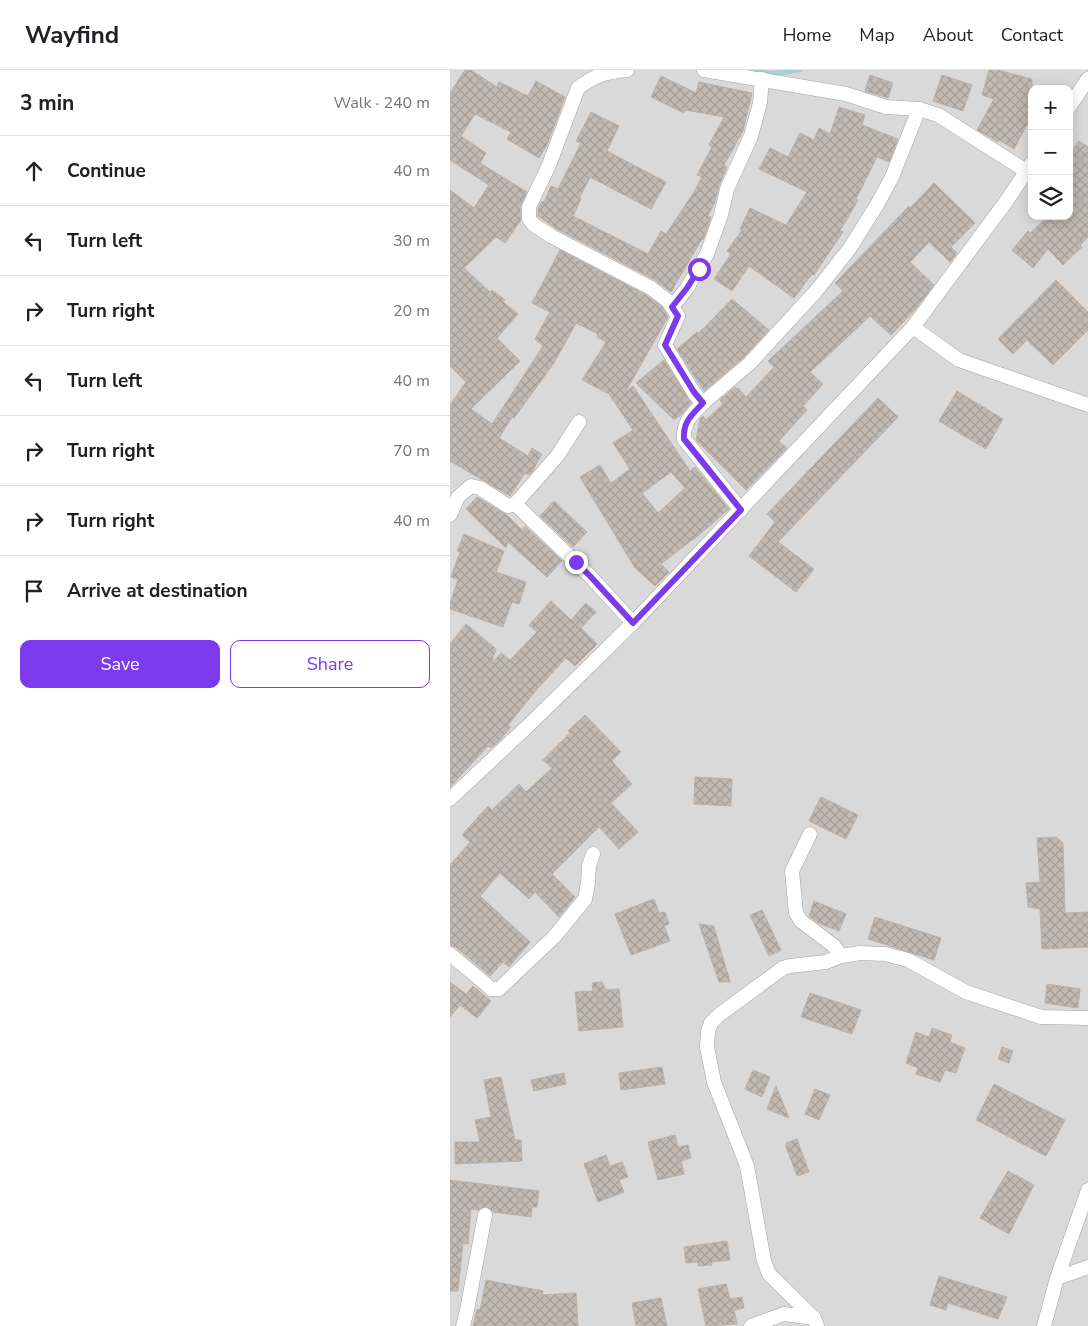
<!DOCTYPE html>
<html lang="en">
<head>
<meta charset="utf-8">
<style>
	body { margin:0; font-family:"Nunito Sans",sans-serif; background:#f2f2f2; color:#202124 }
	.controls { position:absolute; right:15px; top:15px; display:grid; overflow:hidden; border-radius:10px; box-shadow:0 2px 12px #0003 }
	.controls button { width:45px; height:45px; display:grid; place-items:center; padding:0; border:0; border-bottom:1px solid #e0e0e0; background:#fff; color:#202124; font:25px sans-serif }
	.stop { position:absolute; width:15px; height:15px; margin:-11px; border:4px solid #7c3aed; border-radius:50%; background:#fff }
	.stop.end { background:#7c3aed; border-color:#fff; box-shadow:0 1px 5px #0008 }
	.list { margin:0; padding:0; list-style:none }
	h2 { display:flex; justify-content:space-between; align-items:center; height:65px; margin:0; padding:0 20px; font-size:21px }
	h2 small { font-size:16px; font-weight:400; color:#757577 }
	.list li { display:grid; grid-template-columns:32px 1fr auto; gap:15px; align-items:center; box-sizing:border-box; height:70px; padding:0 20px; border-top:1px solid #e0e0e0 }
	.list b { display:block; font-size:19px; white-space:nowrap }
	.list em { font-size:16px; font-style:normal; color:#757577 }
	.actions { display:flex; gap:10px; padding:15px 20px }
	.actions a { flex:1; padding:11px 0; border:1px solid #7c3aed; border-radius:10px; text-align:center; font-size:18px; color:#7c3aed }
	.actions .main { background:#7c3aed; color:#fff }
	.icon { flex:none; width:28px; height:28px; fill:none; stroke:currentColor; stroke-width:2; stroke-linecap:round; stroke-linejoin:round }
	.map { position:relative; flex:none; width:638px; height:1256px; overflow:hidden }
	header { display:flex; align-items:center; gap:30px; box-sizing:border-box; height:70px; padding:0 25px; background:#fff; border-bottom:1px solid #e0e0e0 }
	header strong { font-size:24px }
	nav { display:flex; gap:28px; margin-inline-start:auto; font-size:18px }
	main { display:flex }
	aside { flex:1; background:#fff }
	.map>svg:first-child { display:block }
	.residential { fill:#dad9d9; fill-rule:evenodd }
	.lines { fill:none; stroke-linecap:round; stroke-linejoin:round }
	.stream { stroke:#a4cfd9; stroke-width:4.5 }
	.building { fill:url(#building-cross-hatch); stroke:#beb0a5; fill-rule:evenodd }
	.minor-casing { stroke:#a3a3a3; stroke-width:15 }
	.minor { stroke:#fff; stroke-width:14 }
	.route { stroke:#7c3aed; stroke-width:6 }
</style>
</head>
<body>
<header>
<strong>Wayfind</strong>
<nav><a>Home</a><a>Map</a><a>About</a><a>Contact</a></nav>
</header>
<main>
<aside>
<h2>3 min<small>Walk · 240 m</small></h2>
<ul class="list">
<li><svg class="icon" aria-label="ahead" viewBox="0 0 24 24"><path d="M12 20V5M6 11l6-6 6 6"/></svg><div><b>Continue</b></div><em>40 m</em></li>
<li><svg class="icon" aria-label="left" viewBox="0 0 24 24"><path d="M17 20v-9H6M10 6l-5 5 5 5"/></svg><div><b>Turn left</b></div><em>30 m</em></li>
<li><svg class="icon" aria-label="right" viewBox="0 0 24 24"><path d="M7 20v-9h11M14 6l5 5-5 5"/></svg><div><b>Turn right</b></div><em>20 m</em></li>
<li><svg class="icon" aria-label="left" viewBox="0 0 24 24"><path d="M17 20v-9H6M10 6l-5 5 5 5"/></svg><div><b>Turn left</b></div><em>40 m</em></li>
<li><svg class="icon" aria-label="right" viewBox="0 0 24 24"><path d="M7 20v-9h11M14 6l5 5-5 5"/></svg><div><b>Turn right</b></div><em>70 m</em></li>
<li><svg class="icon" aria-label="right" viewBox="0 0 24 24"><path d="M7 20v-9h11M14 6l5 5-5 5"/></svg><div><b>Turn right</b></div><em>40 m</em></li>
<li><svg class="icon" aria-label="arrive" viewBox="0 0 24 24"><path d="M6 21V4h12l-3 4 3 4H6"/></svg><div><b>Arrive at destination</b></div></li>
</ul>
<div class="actions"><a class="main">Save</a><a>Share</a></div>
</aside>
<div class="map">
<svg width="638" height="1256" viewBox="0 0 638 1256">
	<defs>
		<pattern id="building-cross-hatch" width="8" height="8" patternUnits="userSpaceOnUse" patternTransform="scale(1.25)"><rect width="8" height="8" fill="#c1b9b2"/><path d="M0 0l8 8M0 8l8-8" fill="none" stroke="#a59e98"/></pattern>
	</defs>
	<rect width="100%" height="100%" fill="#ede9e2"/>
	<!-- residential -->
	<path class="residential" d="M0,0H638V1256H0ZM582,19H619V146H582Z"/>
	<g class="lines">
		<!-- stream -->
		<path class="stream" d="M300,0C317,4 333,4 350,0"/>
	</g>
	<!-- building -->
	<g class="building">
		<path d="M15,0H21L47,17L49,12L78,26L86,11L115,27L97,75L89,88L57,69L61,62L25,44L11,66L36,83L30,93L77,122L70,137L71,150L55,173L46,167L14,198L40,222L42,220L55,230L53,232L68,244L47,268L70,291L21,339L42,354L93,276L85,269L100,242L82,233L110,180L196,225L212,237L218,247L175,323L183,316L240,401L245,397L279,439L243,470V469L211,494L219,502L205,516L185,498L130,407L150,395L161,413L180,399L163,373L183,360L159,324L132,310L156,272L147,267L148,264L126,253L104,293L64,348L62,347L49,368L78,386L82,378L92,384L82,402L79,405L75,403L60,426L0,391V335L16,312L0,296V120L24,138L39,115L0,90V23ZM221,402L235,418L208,443L192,423Z"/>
		<path d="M539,0H548L582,9V45L564,79L549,70L548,72L527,60L544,29L532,25Z"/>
		<path d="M420,5L443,13L438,28L415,21Z"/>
		<path d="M492,5L522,15L513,41L483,31Z"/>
		<path d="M211,6L246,23L249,12L302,23L293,61L274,95L277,97L269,116L265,132L258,146L261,147L253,170L252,169L221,222L205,210L105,158L88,146V139L92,131L94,132L101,116L108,119L131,73L126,71L141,42L169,56L157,81L216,112L201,139L140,107L129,129H131L123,146L198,184L211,161L216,164L244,122L252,107L247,105L262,77L259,75L274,47L236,40L234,43L201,27Z"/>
		<path d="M389,37L415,45L412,55L448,69L439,92L427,87L406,129L408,130L390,161L393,162L364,205L362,204L344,228L299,196L282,221L264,209L281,184L277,181L292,160L290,159L300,138L336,155L357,122L309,99L320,78L338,87L350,63L364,70L369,58L380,64Z"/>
		<path d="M629,71L638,77V167L630,175L632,177L613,195L598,179L583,198L562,180L578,161L580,163L599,146H619V85Z"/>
		<path d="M484,113L525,153L501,177L507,183L500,192L479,172L460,192L484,215L464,241L441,265L420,246L360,302L373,314L353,336L357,340L329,371L337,378L296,420L246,370L250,349L253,346L256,350L273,334L270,330L285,317L287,319L288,318L296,327L324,297L318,291L393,221L385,213L459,136L460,138Z"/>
		<path d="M606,210L638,242V260L603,295L577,270L563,284L548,269Z"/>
		<path d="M282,229L319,260L294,287L254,321L227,279L247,262L248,264Z"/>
		<path d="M214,290L241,333L231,345L224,350L186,313Z"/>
		<path d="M507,321L553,349L536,379L489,351Z"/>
		<path d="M428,328L448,347L328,472L364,499L346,522L299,486L325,452L317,444Z"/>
		<path d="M27,427L57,445L72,460L75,456L112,491L97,507L58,472L56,478L16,439Z"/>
		<path d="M104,431L137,462L123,477L90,446Z"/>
		<path d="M14,464L54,481L46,502L76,512L69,534L62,532L53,557L0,539V534L8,509L1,507L10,482L7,481Z"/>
		<path d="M101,531L121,550L136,533L146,542L131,558L147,574L125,596L116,588L89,617L58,655L61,657L48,672L41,678L38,676L0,717V574L16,554L46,579L41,594L51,583L60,590L87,562L79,555Z"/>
		<path d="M135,645L171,682L162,691L182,714L161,733L188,762L169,779L149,757L102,804L125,827L109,847L85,822L79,829L50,803L30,826L80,872L59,897L53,892L40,906L6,877L0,875V795L20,772L12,765L38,736L42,740L69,714L76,722L102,698L93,690L120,663L118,661Z"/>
		<path d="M245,707L282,709L281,736L244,734Z"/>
		<path d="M371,727L408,745L396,769L359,751Z"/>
		<path d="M606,767L613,773L615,843L638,842V877L592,879L590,839L578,837L576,813L590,812L587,768Z"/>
		<path d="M204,829L209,843L215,842L219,854L214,856L220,871L181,885L165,844Z"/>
		<path d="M364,831L396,844L389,861L368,853L359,846Z"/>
		<path d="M312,840L331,880L319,886L300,845Z"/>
		<path d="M425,847L491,868L484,890L418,869Z"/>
		<path d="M249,854L264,856L280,912H269Z"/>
		<path d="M0,912L16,924L23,916L41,931L27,948L10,935L0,947Z"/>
		<path d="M152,912L156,920L169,919L173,957L129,961L125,922L143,921L142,913Z"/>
		<path d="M597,914L630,919L628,938L595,933Z"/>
		<path d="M360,923L411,940L402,964L351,947Z"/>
		<path d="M482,958L502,965L500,972L515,978L506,1003L495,1000L490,1012L466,1004L468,998L456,993L466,962L479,967Z"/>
		<path d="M552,977L563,981L559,993L548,989Z"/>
		<path d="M212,997L215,1014L171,1020L169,1003Z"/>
		<path d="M303,1000L320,1007L312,1027L295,1019Z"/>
		<path d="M114,1003L116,1014L84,1021L81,1010Z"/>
		<path d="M51,1007L65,1070H71L72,1091L5,1094V1072H30L25,1050L41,1047L34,1010Z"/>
		<path d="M544,1014L615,1050L596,1086L526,1050Z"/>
		<path d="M326,1016L339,1048L317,1039Z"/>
		<path d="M365,1019L380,1025L369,1050L355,1044Z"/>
		<path d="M225,1065L228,1077L238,1075L241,1088L231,1091L234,1104L208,1110L198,1072Z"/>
		<path d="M347,1069L359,1102L347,1106L336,1077V1073Z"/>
		<path d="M156,1085L160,1096L172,1092L178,1107L169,1110L174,1122L148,1132L134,1094Z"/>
		<path d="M558,1101L584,1115L559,1164L530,1148Z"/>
		<path d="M0,1110L89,1121L87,1137H82L81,1147L43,1142L36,1136L28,1140L21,1139L18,1174L13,1173L8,1221H0Z"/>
		<path d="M277,1171L280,1190L262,1192V1195L249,1196L248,1192L236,1193L234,1177Z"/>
		<path d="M489,1206L557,1227L548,1249L498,1233L496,1240L480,1235Z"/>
		<path d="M36,1210L93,1221L92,1225L126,1223L128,1256H23L27,1239L30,1240Z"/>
		<path d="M276,1214L280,1229L292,1227L294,1238L284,1240L287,1254L256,1256L248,1219Z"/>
		<path d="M211,1228L217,1256H186L182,1233Z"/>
	</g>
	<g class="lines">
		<defs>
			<g id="minor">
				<path d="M177,0C156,2 145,5 128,18L99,95L79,137V149L84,155L101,166L201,218L218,231L228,246L215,275L244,323L253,333C242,345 233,351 234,369L291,440"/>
				<path d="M254,0L396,24L436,37L469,39L488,45L576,101"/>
				<path d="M619,37L638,9"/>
				<path d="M222,237L237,218L257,184L271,145L277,119L301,66L310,33L312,9"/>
				<path d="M463,257L509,290L638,335"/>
				<path d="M253,333L300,293L367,220L400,178L428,133L442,107L469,39"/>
				<path d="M65,434L140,506L183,553"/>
				<path d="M0,445L8,427L21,416L30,418L58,436L65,434L108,385L129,352"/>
				<path d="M0,729L82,652L183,553L463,257L555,133L582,93"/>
				<path d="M360,764L342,801L346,843L351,851L384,876L391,886"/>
				<path d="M0,884L38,916L41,919H49L104,867L135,829L138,813L139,796L143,784"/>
				<path d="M607,1208L638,1197"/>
				<path d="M13,1256L17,1240L35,1145"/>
				<path d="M301,1256L334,1244L364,1248"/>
				<path d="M367,1256L364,1248L319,1204L314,1191L297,1096L264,1012L257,977L258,961L261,953L269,945L333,898L340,896L376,892L391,886L410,883L435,884L458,890L516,922L591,947L638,948"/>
				<path d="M594,1256L607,1208L638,1120"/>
			</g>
		</defs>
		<!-- minor casing -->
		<use href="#minor" class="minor-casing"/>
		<!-- minor -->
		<use href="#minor" class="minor"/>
	</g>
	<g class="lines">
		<!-- route -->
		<path class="route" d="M126,492L140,506L183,553L291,440L234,369C233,351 242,345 253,333L244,322L215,275L228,246L222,237L237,218L249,199"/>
	</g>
</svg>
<div class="controls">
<button>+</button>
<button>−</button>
<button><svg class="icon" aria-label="layers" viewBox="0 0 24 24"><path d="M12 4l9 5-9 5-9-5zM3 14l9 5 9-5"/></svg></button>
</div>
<div class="stop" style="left:249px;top:199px"></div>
<div class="stop end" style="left:126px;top:492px"></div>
</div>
</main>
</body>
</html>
